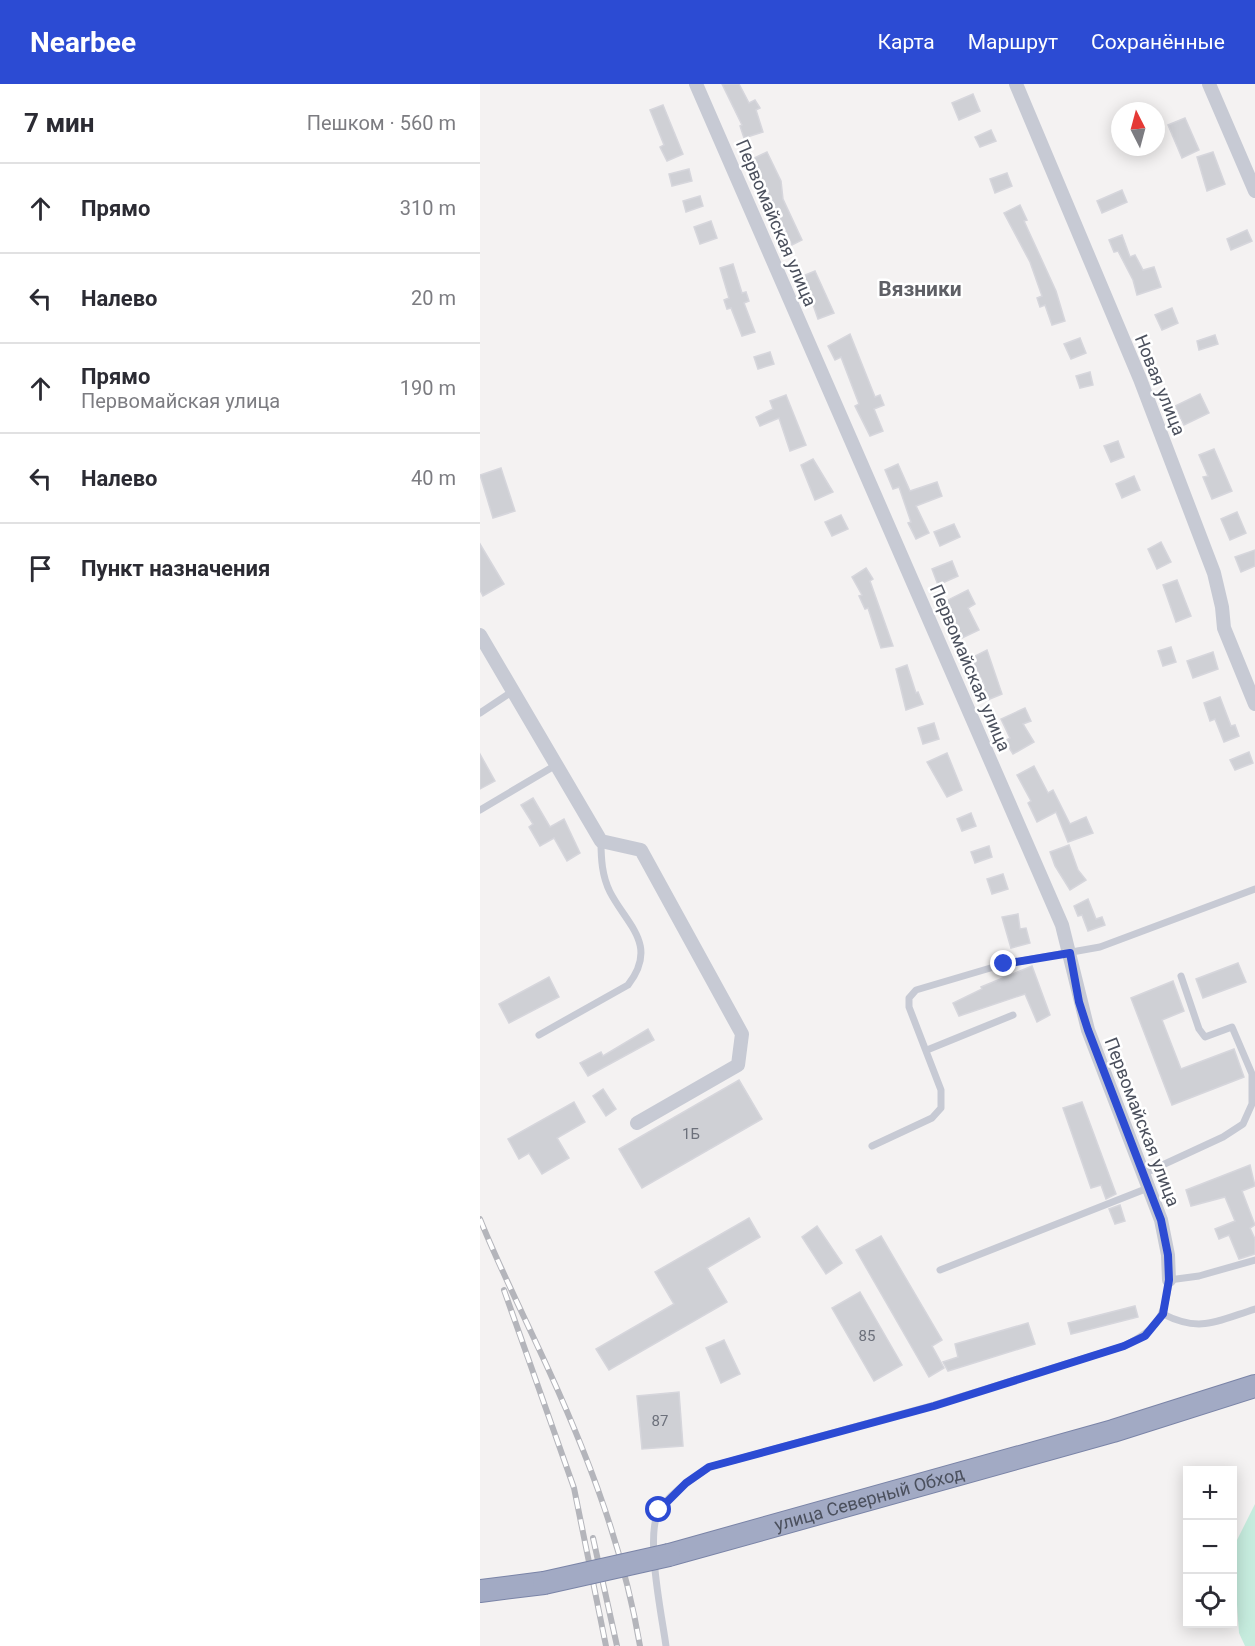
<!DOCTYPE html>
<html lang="ru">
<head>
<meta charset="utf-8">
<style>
	body { margin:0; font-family:Roboto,sans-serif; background:#f2f2f3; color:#2b2b33 }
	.controls { position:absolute; right:18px; bottom:18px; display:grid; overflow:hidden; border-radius:0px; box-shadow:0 3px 15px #0003 }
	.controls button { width:54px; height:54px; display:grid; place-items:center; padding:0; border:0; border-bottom:2px solid #e1e1e2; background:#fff; color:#2b2b33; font:30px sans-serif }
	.compass { position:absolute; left:631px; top:18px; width:54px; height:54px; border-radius:50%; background:#fff; box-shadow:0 3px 15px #0003; rotate:354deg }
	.stop { position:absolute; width:18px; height:18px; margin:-14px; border:4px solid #2c4bd3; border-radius:50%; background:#fff }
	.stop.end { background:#2c4bd3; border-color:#fff; box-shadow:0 2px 6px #0008 }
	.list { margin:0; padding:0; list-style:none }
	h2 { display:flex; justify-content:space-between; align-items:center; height:78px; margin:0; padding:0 24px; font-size:26px }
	h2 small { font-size:20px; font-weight:400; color:#7c7c81 }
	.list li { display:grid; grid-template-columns:39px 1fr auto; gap:18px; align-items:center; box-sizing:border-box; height:90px; padding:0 24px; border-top:2px solid #e1e1e2 }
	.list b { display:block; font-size:22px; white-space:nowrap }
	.list p { margin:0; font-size:20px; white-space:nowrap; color:#7c7c81 }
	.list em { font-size:20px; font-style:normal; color:#7c7c81 }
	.icon { flex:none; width:33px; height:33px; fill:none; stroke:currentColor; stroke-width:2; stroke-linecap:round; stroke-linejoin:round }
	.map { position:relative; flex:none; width:775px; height:1562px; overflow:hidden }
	header { display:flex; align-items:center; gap:36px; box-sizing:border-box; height:84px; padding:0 30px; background:#2c4bd3; color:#fff }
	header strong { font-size:28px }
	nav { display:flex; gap:33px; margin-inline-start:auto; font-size:21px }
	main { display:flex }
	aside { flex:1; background:#fff }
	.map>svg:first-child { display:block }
	.green { fill:#c6ecde }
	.building { fill:#cfd0d5; stroke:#d6d6dc; stroke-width:1.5 }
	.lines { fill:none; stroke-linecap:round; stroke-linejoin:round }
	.trunk-casing { stroke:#7a84a7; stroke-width:24 }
	.service { stroke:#c7cad4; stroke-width:7 }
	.minor { stroke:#c7cad4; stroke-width:14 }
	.trunk { stroke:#a2aac4; stroke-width:22 }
	.rail-casing { stroke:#b4b5bb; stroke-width:6 }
	.rail { stroke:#fff; stroke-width:4; stroke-dasharray:11; stroke-linecap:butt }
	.trunk-bridge-casing { stroke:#7a84a7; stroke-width:24; stroke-linecap:butt }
	.trunk-bridge { stroke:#a2aac4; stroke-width:22 }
	.route { stroke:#2c4bd3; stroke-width:8 }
	.labels { text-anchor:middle; stroke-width:5; stroke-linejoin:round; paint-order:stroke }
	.number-label { font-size:15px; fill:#6c707b }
	.street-label { font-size:18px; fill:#4b505d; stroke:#fff }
	.quarter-label { font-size:21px; font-weight:bold; fill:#5f6066; stroke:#fff }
</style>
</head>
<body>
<header>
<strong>Nearbee</strong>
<nav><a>Карта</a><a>Маршрут</a><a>Сохранённые</a></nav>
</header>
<main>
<aside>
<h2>7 мин<small>Пешком · 560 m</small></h2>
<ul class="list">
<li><svg class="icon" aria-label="ahead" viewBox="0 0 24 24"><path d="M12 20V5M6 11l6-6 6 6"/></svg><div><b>Прямо</b></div><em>310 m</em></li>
<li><svg class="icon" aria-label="left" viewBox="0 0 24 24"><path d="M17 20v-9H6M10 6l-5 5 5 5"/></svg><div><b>Налево</b></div><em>20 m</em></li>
<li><svg class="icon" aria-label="ahead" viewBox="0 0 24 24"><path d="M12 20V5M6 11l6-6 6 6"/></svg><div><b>Прямо</b><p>Первомайская улица</p></div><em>190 m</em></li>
<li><svg class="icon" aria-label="left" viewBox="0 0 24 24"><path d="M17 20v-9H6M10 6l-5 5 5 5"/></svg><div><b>Налево</b></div><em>40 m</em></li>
<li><svg class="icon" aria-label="arrive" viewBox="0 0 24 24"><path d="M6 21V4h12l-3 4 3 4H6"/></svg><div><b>Пункт назначения</b></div></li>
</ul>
</aside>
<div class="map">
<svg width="775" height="1562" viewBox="0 0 775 1562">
	<rect width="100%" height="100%" fill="#f4f2f2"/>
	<!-- green -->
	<path class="green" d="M775,1420V1562H765L759,1549L753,1464Z"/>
	<!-- building -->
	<g class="building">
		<path d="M242,0H259L269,19L275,16L280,24L276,26L283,48L264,54L260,42L262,41Z"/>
		<path d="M493,10L500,27L479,36L472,19Z"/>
		<path d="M183,21L203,70L187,77L180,63L184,61L170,26Z"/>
		<path d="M705,34L719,66L702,74L688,41Z"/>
		<path d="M511,46L516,57L500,63L495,53Z"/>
		<path d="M287,68L301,97L303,115L322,156L312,161L272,75Z"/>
		<path d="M733,68L745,100L727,107L717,73Z"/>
		<path d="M209,85L212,97L192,102L189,90Z"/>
		<path d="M527,89L532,102L515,109L510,95Z"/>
		<path d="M642,106L647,118L622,129L617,117Z"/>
		<path d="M220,112L223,122L206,128L203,117Z"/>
		<path d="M540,121L547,136L544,137L576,207L585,237L572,241L565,221L560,223L557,214L562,212L550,178L524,129Z"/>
		<path d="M231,137L237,154L220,160L214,143Z"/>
		<path d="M767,146L772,157L751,166L747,155Z"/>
		<path d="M642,151L650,173L655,171L663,186L674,183L681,203L657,211L653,196L638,167L634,168L629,156Z"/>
		<path d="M253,180L262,209L266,208L269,217L264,219L275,248L262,252L251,224L247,225L244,216L249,214L240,184Z"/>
		<path d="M335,187L354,229L338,235L323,192Z"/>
		<path d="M692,224L698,239L682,246L675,231Z"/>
		<path d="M370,250L395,313L400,311L404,321L394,325L403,347L390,352L375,322L379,320L361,273L355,276L348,262Z"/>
		<path d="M735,251L738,260L719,266L717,257Z"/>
		<path d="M600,254L606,269L591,275L584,260Z"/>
		<path d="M290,268L294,280L278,285L274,273Z"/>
		<path d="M610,288L613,301L600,304L596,292Z"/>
		<path d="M720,310L729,329L704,341L695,322Z"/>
		<path d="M306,311L326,361L310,367L299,334L280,342L276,333L293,325L290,317Z"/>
		<path d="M638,357L644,373L631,378L624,362Z"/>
		<path d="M734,365L752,407L732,415L723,393L728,392L719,371Z"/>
		<path d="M333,375L353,408L335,416L321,381Z"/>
		<path d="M418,380L430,407L457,398L462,412L436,422L449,449L436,455L428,439L431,438L419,403L413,405L405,386Z"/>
		<path d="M21,384L35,427L13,434L0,391Z"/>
		<path d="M654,392L660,406L642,414L636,400Z"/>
		<path d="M757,428L766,449L750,456L741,435Z"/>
		<path d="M361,431L368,445L352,452L345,438Z"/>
		<path d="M474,440L480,453L460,462L454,448Z"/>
		<path d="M681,458L691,478L677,485L668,465Z"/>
		<path d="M0,460L24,500L3,512L0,506Z"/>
		<path d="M775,466V482L761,488L755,473Z"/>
		<path d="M472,477L478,492L458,501L452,485Z"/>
		<path d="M386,484L393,495L390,497L413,562L401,564L388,524L385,525L379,512L382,511L372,493Z"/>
		<path d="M697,496L711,532L696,538L683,501Z"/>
		<path d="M488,506L495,520L488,524L499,546L480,555L464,518Z"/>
		<path d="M691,563L696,578L683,582L678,567Z"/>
		<path d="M507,566L522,610L505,617L499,602L504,600L491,574Z"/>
		<path d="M733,568L738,585L713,594L707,577Z"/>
		<path d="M427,581L436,609L438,608L443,620L426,626L416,585Z"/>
		<path d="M740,613L751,642L755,641L759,652L744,658L735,635L730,637L724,619Z"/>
		<path d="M545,624L551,637L543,640L554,658L533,670L525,657L530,654L521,635Z"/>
		<path d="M454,639L459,655L443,660L438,644Z"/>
		<path d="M769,668L773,679L755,686L750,676Z"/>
		<path d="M467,669L482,706L467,713L447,678Z"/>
		<path d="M0,670L15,697L0,705Z"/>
		<path d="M554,682L568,709L573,706L590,740L606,733L613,749L588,758L576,728L557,738L548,719L551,717L537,691Z"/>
		<path d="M53,714L70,743L84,735L100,769L87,777L74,754L60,762L49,743L53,740L41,721Z"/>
		<path d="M491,729L496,742L482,747L477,735Z"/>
		<path d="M589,761L598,786L606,796L590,806L575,782L570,768Z"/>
		<path d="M509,762L512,773L495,779L491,768Z"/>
		<path d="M523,790L528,805L512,810L507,795Z"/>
		<path d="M608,815L616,835L622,833L625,841L608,847L602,831L598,832L594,822Z"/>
		<path d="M538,830L540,845L546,844L550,859L531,864L522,833Z"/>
		<path d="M758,879L766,898L723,914L716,895Z"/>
		<path d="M552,882L570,931L557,938L545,910L479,932L473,919L502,905L501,903Z"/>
		<path d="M69,893L79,913L29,939L19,920Z"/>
		<path d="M693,897L704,927L682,936L701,985L754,965L764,993L692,1021L651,914Z"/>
		<path d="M168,945L174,956L108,992L100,979L121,968L123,972Z"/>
		<path d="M259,996L282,1035L162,1104L139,1065Z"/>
		<path d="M123,1005L136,1025L126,1032L113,1012Z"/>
		<path d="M94,1018L105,1038L77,1054L89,1074L62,1090L49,1069L39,1075L28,1055Z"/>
		<path d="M602,1018L636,1110L626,1115L621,1101L611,1104L583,1024Z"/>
		<path d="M770,1081L775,1102L762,1107L775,1141L770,1144L775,1155V1170L759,1175L749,1151L739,1155L735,1145L755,1137L745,1113L711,1122L706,1106Z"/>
		<path d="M640,1121L645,1137L635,1140L629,1125Z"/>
		<path d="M269,1134L280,1153L227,1184L247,1218L129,1286L116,1265L194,1220L175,1188Z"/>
		<path d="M337,1142L362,1179L346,1190L322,1153Z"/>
		<path d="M401,1152L462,1256L452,1262L464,1284L449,1293L376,1166Z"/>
		<path d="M380,1208L422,1281L394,1297L352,1224Z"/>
		<path d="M655,1222L658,1233L591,1250L588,1239Z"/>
		<path d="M548,1239L555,1260L468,1287L463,1278L478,1273L475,1260Z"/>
		<path d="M244,1256L260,1290L241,1299L226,1264Z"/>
		<path d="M199,1308L203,1362L162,1365L157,1312Z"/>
	</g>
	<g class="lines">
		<defs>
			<g id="trunk">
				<path id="s1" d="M189,1471L633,1347L775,1302"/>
				<path d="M0,1507L64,1499"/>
			</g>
		</defs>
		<!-- trunk casing -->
		<use href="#trunk" class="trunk-casing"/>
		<!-- service -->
		<g class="service">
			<path d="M0,629L33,607"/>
			<path d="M0,726L76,681"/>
			<path d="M59,951L148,901C179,861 147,841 130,808C122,792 121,775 121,757"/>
			<path d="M447,966L533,931"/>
			<path d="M392,1062L452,1034L461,1024V1006L429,923V914L436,906L524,880L620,863L775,805"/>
			<path d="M663,1090L743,1053L763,1040L772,1020V990L752,943L725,953L719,945L701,892"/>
			<path d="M460,1186L668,1104"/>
			<path d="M683,1230C720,1249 737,1237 775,1225"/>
			<path d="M186,1562C182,1532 164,1448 180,1425C191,1408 213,1395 229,1383L454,1321L644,1262C678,1245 685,1233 689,1196L719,1192L775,1176"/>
		</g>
		<!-- minor -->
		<g class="minor">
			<path d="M216,0L582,841L608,946L681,1136L688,1171L689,1196"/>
			<path d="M536,0L660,295L734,489L742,523L744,544L775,620"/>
			<path d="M729,0L775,107"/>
			<path d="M0,551L121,757L161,766L262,950L258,981L157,1039"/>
		</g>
		<!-- trunk -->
		<use href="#trunk" class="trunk"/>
		<defs>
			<g id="rail">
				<path d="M0,1135C21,1187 47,1238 70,1289C110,1377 144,1467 160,1562"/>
				<path d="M24,1206L94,1404L126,1562"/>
				<path d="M113,1454L137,1562"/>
			</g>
		</defs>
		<!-- rail casing -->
		<use href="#rail" class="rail-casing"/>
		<!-- rail -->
		<use href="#rail" class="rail"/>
		<defs>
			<path id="trunk-bridge" d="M64,1499L189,1471"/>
		</defs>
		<!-- trunk-bridge casing -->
		<use href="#trunk-bridge" class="trunk-bridge-casing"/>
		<!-- trunk-bridge -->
		<use href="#trunk-bridge" class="trunk-bridge"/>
	</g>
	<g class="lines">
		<!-- route -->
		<path class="route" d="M179,1426L206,1399L229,1383L454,1322L644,1262L665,1252L683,1230L689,1196L688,1171L681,1136L608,946L599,918L590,869L524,880"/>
	</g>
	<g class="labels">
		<!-- number labels -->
		<g class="number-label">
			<text x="211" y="1055">1Б</text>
			<text x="387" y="1257">85</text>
			<text x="180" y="1342">87</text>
		</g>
		<!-- street labels -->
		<g class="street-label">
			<text transform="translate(296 139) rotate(67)" y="6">Первомайская улица</text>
			<text transform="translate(680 301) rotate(68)" y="6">Новая улица</text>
			<text transform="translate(490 584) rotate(67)" y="6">Первомайская улица</text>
			<text transform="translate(662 1038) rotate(69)" y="6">Первомайская улица</text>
			<text dy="6" stroke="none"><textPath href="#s1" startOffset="208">улица Северный Обход</textPath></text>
		</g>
		<!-- quarter labels -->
		<g class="quarter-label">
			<text x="440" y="212">Вязники</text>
		</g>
	</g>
</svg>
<div class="controls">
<button>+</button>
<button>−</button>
<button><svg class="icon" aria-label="locate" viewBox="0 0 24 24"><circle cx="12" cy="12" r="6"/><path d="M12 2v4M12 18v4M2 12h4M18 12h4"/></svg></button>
</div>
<svg class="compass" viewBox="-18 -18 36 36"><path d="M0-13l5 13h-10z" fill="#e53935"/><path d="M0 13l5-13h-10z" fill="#7c7c81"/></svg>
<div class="stop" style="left:179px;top:1426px"></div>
<div class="stop end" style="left:524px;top:880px"></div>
</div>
</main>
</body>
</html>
